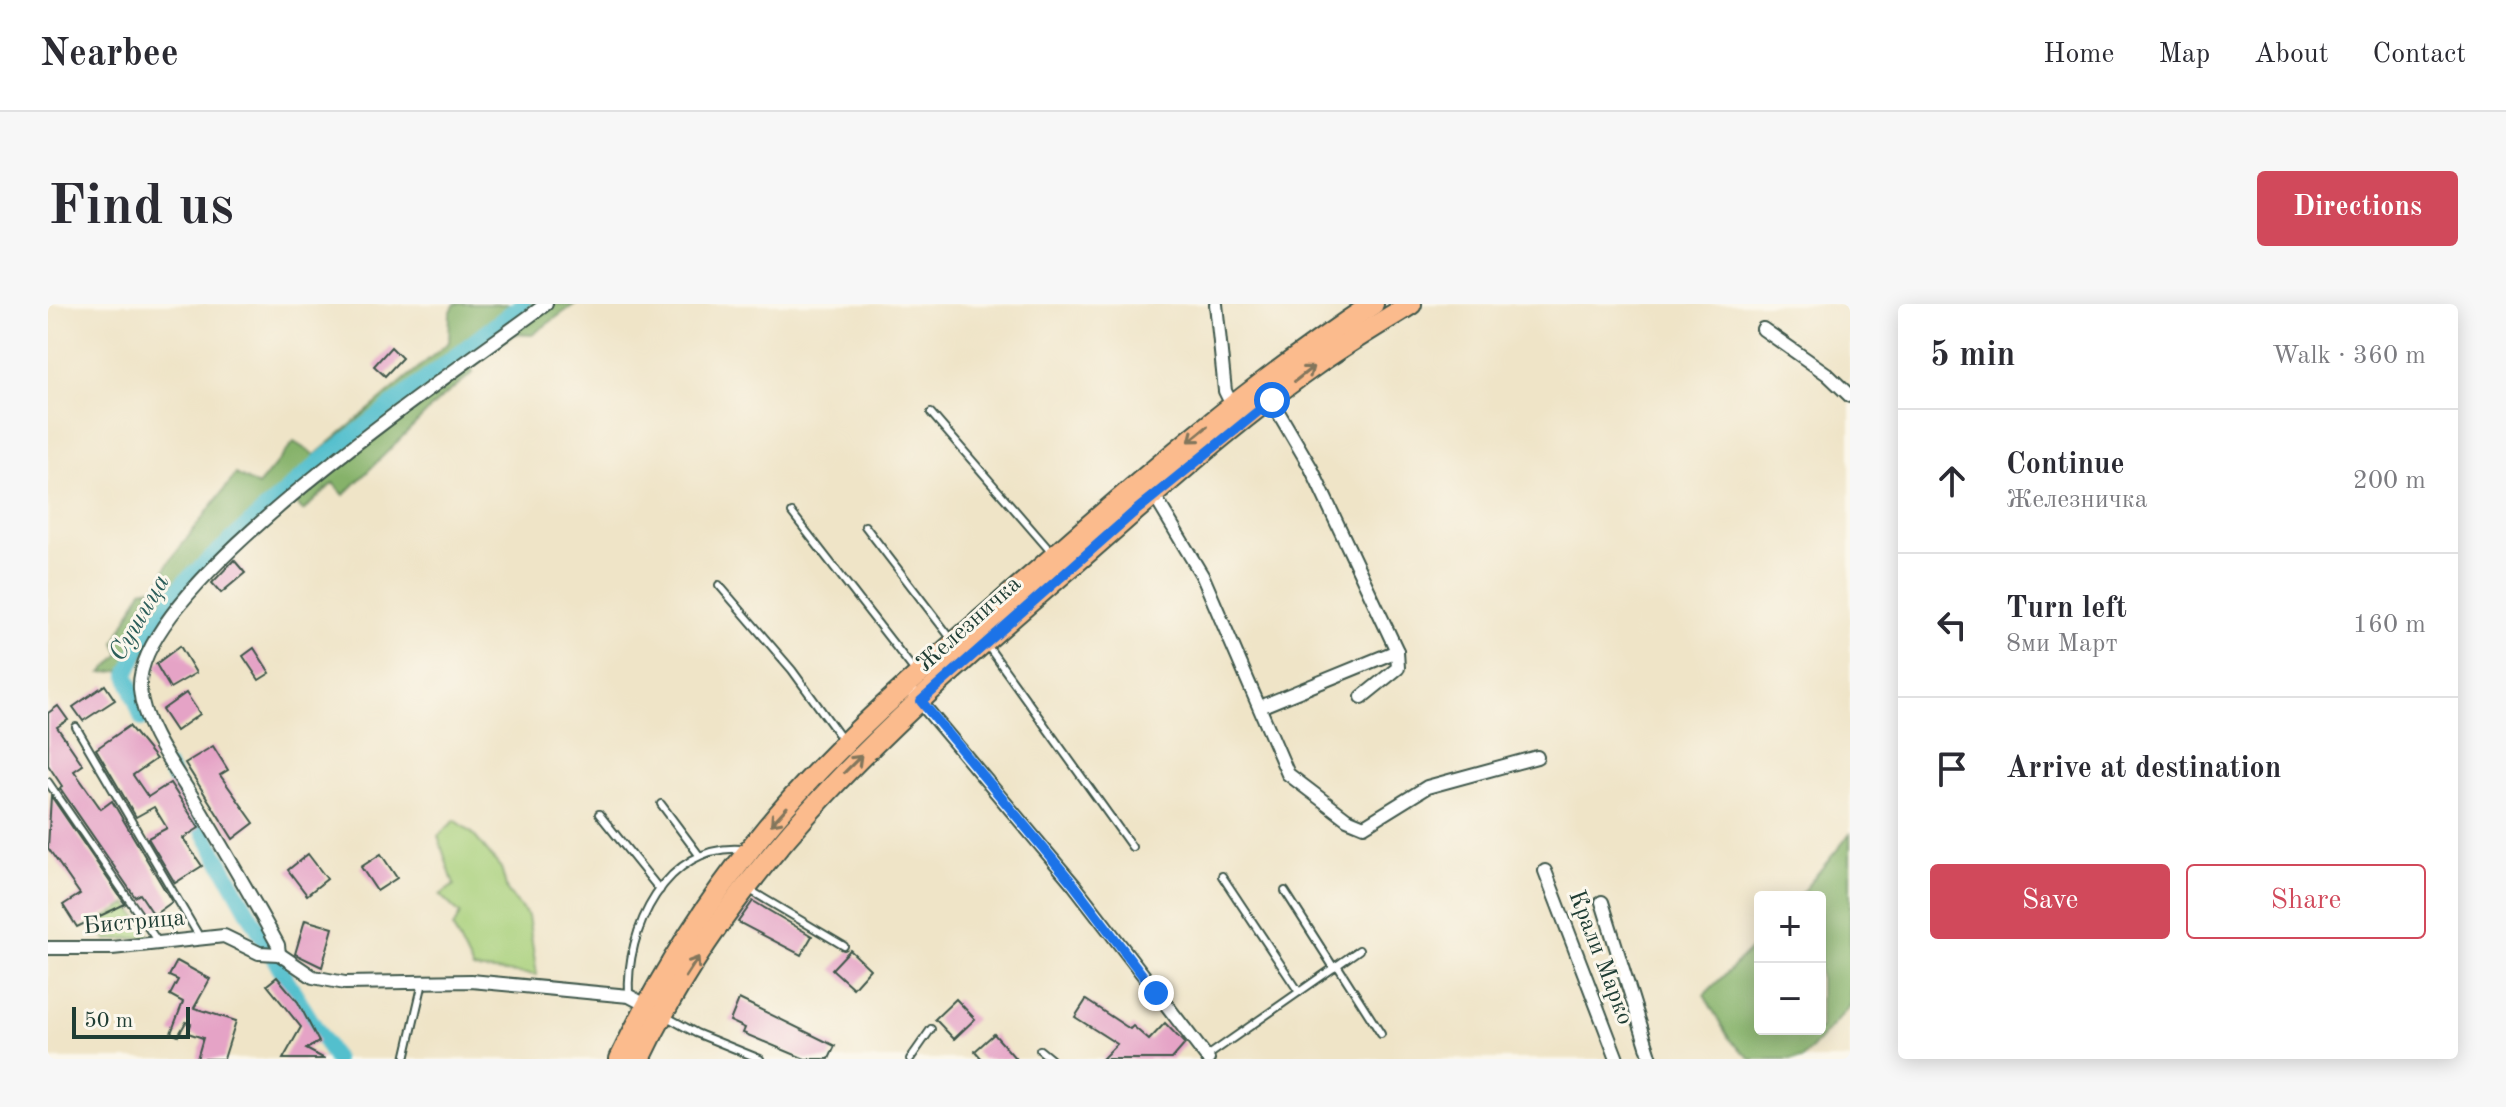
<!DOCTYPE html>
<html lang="en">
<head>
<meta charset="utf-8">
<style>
	body { margin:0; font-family:"Old Standard TT",serif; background:#f7f7f7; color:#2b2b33 }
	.controls { position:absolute; right:24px; bottom:24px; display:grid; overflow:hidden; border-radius:8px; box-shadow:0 4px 20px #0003 }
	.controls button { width:72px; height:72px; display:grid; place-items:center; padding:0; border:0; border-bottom:2px solid #e1e1e2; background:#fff; color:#2b2b33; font:40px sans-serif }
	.scale { position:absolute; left:24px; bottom:20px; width:118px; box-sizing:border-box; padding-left:8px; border:4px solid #1f3d34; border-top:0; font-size:22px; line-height:28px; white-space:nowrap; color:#1f3d34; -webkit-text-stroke:6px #fbf7ec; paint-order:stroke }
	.stop { position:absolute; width:24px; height:24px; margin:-18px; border:6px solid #1a73e8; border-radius:50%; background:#fff }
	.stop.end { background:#1a73e8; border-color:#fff; box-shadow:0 2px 8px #0008 }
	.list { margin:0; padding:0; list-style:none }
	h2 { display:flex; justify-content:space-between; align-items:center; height:104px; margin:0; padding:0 32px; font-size:34px }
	h2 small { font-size:26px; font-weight:400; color:#7c7c81 }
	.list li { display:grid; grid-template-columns:52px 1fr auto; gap:24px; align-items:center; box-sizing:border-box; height:144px; padding:0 32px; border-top:2px solid #e1e1e2 }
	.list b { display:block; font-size:30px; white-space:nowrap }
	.list p { margin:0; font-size:26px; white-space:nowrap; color:#7c7c81 }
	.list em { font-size:26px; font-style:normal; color:#7c7c81 }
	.actions { display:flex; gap:16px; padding:24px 32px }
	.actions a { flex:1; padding:18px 0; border:2px solid #d1495b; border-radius:8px; text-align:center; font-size:28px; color:#d1495b }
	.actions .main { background:#d1495b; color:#fff }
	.icon { flex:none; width:44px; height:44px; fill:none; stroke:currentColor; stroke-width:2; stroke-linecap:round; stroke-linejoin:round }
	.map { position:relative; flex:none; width:1802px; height:755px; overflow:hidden; border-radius:8px }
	header { display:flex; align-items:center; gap:48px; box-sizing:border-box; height:112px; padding:0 40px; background:#fff; border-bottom:2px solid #e1e1e2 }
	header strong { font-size:38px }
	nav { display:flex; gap:44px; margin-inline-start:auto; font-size:28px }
	.intro { display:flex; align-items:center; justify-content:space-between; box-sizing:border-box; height:192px; padding:0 48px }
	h1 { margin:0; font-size:56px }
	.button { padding:20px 36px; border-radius:8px; background:#d1495b; color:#fff; font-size:28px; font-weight:700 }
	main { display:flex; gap:48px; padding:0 48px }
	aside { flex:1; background:#fff; border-radius:8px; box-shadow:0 4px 20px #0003 }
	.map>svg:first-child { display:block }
	.green { fill:#a9d07b; stroke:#648658; stroke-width:2 }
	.forest { fill:#86b26b; stroke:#527850; stroke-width:2 }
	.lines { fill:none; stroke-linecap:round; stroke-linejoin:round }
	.canal { stroke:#53bfcd; stroke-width:16 }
	.building { fill:#e5a3c6 }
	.service-casing { stroke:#3e564a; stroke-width:10 }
	.minor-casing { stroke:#3e564a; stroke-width:16 }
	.primary-casing { stroke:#3e564a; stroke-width:24 }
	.service { stroke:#fff; stroke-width:6 }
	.minor { stroke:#fff; stroke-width:12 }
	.primary { stroke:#fbbb8d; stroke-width:20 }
	.oneway { stroke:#82765c }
	.route { stroke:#1a73e8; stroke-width:10 }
	.labels { text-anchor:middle; stroke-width:6; stroke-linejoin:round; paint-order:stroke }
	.street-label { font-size:24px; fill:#1f3d34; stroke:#fbf7ec }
	.water-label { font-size:26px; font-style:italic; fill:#2c5e5a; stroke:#fbf7ec }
</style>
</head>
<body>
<header>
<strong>Nearbee</strong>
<nav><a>Home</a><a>Map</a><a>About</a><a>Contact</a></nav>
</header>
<div class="intro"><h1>Find us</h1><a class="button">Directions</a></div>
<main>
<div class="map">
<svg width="1802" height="755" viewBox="0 0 1802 755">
	<rect width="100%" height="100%" fill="#fbf7ec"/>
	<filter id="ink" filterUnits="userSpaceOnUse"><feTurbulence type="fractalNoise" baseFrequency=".0125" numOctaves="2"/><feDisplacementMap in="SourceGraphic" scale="16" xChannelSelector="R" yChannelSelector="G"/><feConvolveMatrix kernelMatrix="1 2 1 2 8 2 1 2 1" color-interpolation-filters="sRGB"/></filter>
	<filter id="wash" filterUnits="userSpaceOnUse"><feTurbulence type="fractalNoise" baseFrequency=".006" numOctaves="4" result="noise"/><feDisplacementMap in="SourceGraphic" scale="32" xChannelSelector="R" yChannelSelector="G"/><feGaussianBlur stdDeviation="1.8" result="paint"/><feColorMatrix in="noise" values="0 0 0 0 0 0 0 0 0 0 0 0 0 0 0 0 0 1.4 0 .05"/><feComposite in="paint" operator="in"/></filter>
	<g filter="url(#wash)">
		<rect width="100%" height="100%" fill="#efe4c7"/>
		<!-- green -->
		<g class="green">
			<path d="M407,516L424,529L453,564L459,587L480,612L489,671L425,665L405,624L412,610L392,591L406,581L390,532Z"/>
			<path d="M80,600L103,633L59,636L47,620Z"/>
		</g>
		<!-- forest -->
		<g class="forest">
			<path d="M407,0H527L484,31L467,30L422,58L425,69L391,96L296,191L285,179L255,207L246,198L147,282L87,365L54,369L72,350L67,338L94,286L109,283L121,258L188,170L210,182L246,138L267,151L401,38L402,9Z"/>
			<path d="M1802,530V702L1754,755H1703L1682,736L1656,691L1712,636V725H1772V593H1750Z"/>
		</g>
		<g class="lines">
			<!-- canal -->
			<g class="canal">
				<path d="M94,415L79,371L92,342L135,279L273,156L474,0"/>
				<path d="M120,464L233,667L287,755"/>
			</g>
		</g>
		<g id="blocks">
			<!-- building -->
			<g class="building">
				<path d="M343,43L354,54L337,72L326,62Z"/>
				<path d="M186,256L197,269L173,289L164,279Z"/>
				<path d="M132,342L148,369L122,384L108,360Z"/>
				<path d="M206,344L222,369L211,376L195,352Z"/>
				<path d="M57,381L67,396L35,417L25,403Z"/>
				<path d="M138,389L152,410L128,427L114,406Z"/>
				<path d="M10,402L20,416L9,423L35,461L26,467L53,505L64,497L124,598L106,611L92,590L87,593L12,484L14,482L0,461V409Z"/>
				<path d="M81,422L108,455L85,471L100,493L122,479L151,524L135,534L154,562L127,579L100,534L119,524L106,503L88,513L48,445Z"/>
				<path d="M165,442L180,466L172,471L206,519L185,535L137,459Z"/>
				<path d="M3,492L77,600L29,623L15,601L32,590L0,544Z"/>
				<path d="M260,550L279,575L259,591L240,566Z"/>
				<path d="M333,550L349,574L329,587L313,563Z"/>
				<path d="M705,597L764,632L753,651L690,618Z"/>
				<path d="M257,616L285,624L274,663L247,650Z"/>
				<path d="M802,646L822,665L805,684L784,665Z"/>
				<path d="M129,657L162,675L146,704L188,717L176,755H149L155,734L140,729L143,720L138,718L130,732L123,729L135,698L122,691L130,676L121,672Z"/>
				<path d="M229,673L250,698L271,738L258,745L277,755H235L253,723L219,681Z"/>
				<path d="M691,695L787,742L781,755H757L695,729L697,724L682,717Z"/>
				<path d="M908,695L927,715L906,735L887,715Z"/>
				<path d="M1038,696L1082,725L1085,722L1101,736L1117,719L1137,740L1124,755H1054L1069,740L1027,713Z"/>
				<path d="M946,730L968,755H934L927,747Z"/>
			</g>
		</g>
	</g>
	<g filter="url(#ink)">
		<use href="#blocks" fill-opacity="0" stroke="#3e564a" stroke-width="2"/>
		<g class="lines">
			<defs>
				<g id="service">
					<path d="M883,109L1004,249"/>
					<path d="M744,209L869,370"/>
					<path d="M817,222L905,337"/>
					<path d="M671,281L744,366L794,435"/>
					<path d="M939,341L1084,543"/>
					<path d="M28,423L151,632"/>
					<path d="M0,478L110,638"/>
					<path d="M613,500L651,551"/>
					<path d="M551,510L612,586"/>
					<path d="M1174,572L1251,688"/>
					<path d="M700,585L796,642"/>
					<path d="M1237,587L1286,664"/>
					<path d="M1289,661L1333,730"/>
					<path d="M581,692C577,626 618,539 694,545"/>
					<path d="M617,712L648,729L712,755"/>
					<path d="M992,746L1003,755"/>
					<path d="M1158,753L1311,646"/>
					<path d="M357,755L375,678"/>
					<path d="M862,755L883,725"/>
				</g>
				<g id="minor">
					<path d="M1168,0L1177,87L1186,105"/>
					<path d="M1715,25L1779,70L1802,92"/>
					<path d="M1219,89L1263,164L1349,347L1350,364L1314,393"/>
					<path d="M1106,191L1155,273L1240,470L1299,515L1316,522L1379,483L1489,453"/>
					<path d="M860,383L1026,581L1160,755"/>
					<path d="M1212,403L1349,347"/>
					<path d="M1497,567L1569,755"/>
					<path d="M1554,598L1603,755"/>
					<path d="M0,644H64L176,632L211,649L231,650L265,673L297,679L423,677L581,692L600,702"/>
					<path d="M231,650L230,641C204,593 176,546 148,499C129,467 95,424 92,385C85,281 415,63 498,0"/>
				</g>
				<g id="primary">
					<path d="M572,755C608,679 654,605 706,540C788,436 895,349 994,263C1100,169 1207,78 1325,0"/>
					<path d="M592,755C686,554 854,408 1019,266C1099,197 1179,123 1266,62C1297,40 1331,20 1363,0"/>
				</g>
			</defs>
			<!-- service casing -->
			<use href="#service" class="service-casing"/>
			<!-- minor casing -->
			<use href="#minor" class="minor-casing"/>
			<!-- primary casing -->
			<use href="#primary" class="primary-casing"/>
			<!-- service -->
			<use href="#service" class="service"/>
			<!-- minor -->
			<use href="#minor" class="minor"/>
			<!-- primary -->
			<use href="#primary" class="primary"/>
		</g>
		<!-- one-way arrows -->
		<defs><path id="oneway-shaft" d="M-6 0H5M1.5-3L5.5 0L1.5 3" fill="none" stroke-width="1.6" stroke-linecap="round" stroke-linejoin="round" transform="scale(2)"/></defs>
		<g class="oneway">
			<use href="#oneway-shaft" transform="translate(1256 70) rotate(-38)"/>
			<use href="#oneway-shaft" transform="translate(1150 130) rotate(141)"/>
			<use href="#oneway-shaft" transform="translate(805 460) rotate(-45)"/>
			<use href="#oneway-shaft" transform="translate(731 512) rotate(132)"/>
			<use href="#oneway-shaft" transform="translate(644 663) rotate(-57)"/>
		</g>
	</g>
	<g class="lines" filter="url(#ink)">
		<!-- route -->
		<path class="route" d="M1108,689L1026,581L873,397L1085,209L1224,96"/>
	</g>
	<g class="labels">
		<!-- street labels -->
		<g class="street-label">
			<text transform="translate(920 319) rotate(-42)" y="8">Железничка</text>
			<text transform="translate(86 617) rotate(-5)" y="8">Бистрица</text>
			<text transform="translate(1554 653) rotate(69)" y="8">Крали Марко</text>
		</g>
		<!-- water labels -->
		<g class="water-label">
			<text transform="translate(90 313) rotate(-60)" y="9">Сушица</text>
		</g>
	</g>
</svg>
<div class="controls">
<button>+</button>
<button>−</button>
</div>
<div class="scale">50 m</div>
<div class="stop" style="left:1224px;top:96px"></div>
<div class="stop end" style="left:1108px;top:689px"></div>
</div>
<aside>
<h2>5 min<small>Walk · 360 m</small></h2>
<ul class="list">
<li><svg class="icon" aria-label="ahead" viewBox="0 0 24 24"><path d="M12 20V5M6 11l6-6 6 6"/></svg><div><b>Continue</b><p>Железничка</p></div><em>200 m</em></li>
<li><svg class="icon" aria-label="left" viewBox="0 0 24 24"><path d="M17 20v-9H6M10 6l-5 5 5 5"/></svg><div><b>Turn left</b><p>8ми Март</p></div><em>160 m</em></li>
<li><svg class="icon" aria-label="arrive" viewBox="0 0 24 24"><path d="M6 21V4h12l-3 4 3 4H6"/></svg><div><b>Arrive at destination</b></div></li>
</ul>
<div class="actions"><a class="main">Save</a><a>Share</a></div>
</aside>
</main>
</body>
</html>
